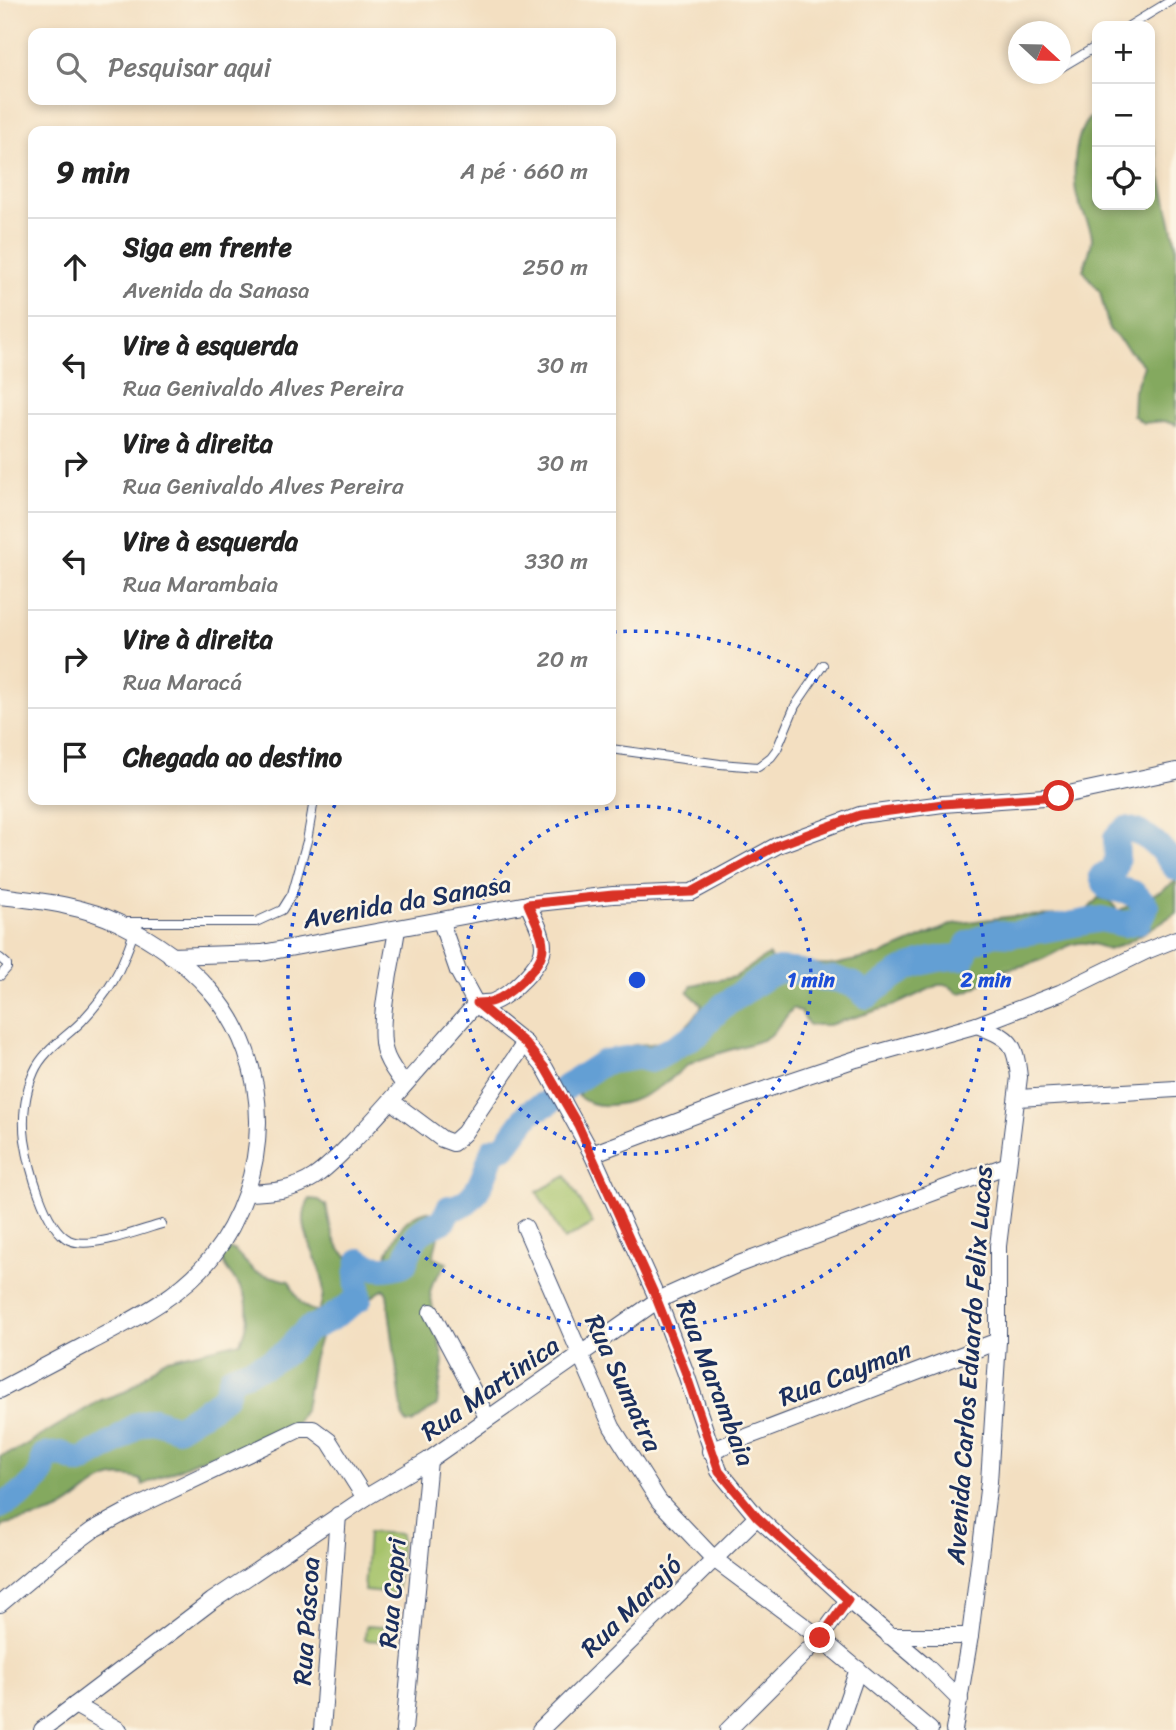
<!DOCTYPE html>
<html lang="pt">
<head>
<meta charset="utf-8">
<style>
	body { margin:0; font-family:Sriracha,sans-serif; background:#f2f2f2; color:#222 }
	.controls { position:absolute; right:21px; top:21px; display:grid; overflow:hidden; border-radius:14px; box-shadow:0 4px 10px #0003 }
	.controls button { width:63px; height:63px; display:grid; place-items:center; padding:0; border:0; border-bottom:2px solid #e0e0e0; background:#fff; color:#222; font:35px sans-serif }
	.compass { position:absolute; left:1008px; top:21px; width:63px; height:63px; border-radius:50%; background:#fff; box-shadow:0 4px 10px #0003; rotate:112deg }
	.stop { position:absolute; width:21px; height:21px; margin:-16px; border:5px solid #d93025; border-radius:50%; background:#fff }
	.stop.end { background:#d93025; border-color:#fff; box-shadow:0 2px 7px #0008 }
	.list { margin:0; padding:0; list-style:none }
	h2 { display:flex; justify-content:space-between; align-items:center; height:91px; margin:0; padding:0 28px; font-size:30px }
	h2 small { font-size:23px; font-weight:400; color:#767676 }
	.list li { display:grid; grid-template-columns:46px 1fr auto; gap:21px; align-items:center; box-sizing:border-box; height:98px; padding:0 28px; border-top:2px solid #e0e0e0 }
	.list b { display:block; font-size:26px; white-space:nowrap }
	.list p { margin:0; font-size:23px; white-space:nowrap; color:#767676 }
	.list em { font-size:23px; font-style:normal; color:#767676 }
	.icon { flex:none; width:38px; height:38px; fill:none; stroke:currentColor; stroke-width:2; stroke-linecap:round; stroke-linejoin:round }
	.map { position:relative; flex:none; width:1176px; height:1730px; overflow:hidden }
	.search { position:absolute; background:#fff; box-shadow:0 4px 10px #0003; left:28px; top:28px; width:588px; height:77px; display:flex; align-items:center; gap:18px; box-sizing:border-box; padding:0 24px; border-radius:14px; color:#767676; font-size:26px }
	.panel { position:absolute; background:#fff; box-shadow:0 4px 10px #0003; left:28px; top:126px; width:588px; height:679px; border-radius:14px }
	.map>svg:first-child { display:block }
	.green { fill:#a6c36a; stroke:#607964; stroke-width:2 }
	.forest { fill:#84a95e; stroke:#506c5e; stroke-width:2 }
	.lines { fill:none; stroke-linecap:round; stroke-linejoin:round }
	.river { stroke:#639fd4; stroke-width:26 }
	.lane-casing { stroke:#3b496d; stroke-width:10 }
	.street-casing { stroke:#3b496d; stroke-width:18 }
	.lane { stroke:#fff; stroke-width:8 }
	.street { stroke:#fff; stroke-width:16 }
	.route { stroke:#d93025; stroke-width:9 }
	.ring { fill:none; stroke:#1d4ed8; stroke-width:3.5; stroke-dasharray:3.5 7 }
	.labels { text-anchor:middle; stroke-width:5; stroke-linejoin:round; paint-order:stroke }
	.street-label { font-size:26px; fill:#1b2f5e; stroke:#fcf5e5 }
	.centre { fill:#1d4ed8; stroke:#fcf5e5; stroke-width:3.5 }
	.ring-label { font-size:21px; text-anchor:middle; font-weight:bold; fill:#1d4ed8; stroke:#fcf5e5; stroke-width:5; stroke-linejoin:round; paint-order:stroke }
</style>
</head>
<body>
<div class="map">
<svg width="1176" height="1730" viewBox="0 0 1176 1730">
	<rect width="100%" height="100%" fill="#fcf5e5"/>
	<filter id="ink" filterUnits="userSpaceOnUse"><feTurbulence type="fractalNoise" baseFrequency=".0143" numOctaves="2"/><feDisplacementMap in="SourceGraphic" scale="14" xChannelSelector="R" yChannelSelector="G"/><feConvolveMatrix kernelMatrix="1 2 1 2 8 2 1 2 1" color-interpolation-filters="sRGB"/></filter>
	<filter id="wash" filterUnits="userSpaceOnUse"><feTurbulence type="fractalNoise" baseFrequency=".00686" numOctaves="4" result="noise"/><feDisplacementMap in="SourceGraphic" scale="28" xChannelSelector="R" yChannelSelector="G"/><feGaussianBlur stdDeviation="1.57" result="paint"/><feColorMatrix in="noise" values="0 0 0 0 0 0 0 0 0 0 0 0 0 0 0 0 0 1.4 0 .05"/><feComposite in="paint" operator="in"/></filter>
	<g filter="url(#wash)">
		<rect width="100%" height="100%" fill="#f3dfc1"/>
		<!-- green -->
		<g class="green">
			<path d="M566,1176L593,1224L564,1240L537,1192Z"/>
			<path d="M368,1532L401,1534L397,1594L364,1591Z"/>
			<path d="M366,1626L394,1628L393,1642L365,1640Z"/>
		</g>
		<!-- forest -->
		<g class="forest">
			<path d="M1097,113V205H1150V137L1153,140L1176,245V425L1164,421L1143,423L1133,415L1134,391L1144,366L1109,329L1100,292L1083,270C1086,260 1092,248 1092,238C1092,225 1080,210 1077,197C1072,176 1073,123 1097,113Z"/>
			<path d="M1176,881V913L1130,941L1109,950C1073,934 1069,948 1038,961C1025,967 1009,967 996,973C982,980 976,992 958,993L948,985H938L895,1005L829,1025H809L801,1012L793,1008L772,1034L762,1040C740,1048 710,1054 690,1064C681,1069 673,1078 664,1084C642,1100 603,1115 579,1097L577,1079C593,1066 614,1050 634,1045C640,1044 646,1045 651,1044C673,1040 693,1024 702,1005L688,992L692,985L735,977L768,955L778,965L837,964L881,955L953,924L1014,916L1083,915L1098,898L1109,900L1118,911L1161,891Z"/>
			<path d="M310,1199L319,1200L326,1205C331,1230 333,1254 360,1263C367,1265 375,1267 381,1262C385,1259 388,1253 390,1248C401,1227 403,1218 427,1211L438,1216L440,1227L433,1258L447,1263L433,1282L430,1293L443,1362L437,1405L412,1423H407L403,1418L387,1294L384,1289L322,1331L313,1360L305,1409L296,1423L268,1437L198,1460L143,1485L141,1480C99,1466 89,1497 58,1511C42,1518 22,1520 5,1524L0,1530V1456L15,1451L101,1400L127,1391L164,1360L240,1342C246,1329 249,1313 246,1298C242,1281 214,1267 225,1249L234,1250L255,1272L289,1281C296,1295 301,1311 319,1311C323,1299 325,1285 321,1273C314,1250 294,1222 310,1199Z"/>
		</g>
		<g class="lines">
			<!-- river -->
			<path class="river" d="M0,1506C15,1499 33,1488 41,1473C43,1468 44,1461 44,1456L61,1454L80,1462L116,1441L137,1425L154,1420L177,1428L214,1405L226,1395L232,1377L267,1364L285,1353L307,1330L328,1320L359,1299L357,1275L360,1261C373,1271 389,1269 404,1264C415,1236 414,1232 443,1221L449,1208C478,1206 485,1173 493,1150L505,1146L530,1112L548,1103L566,1087L604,1062L639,1057L651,1060L699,1033L709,1019L723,1006L763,978L778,970L801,972L821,979H836L854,985L867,996C900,970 919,957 963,957L968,944L994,933L1013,934L1042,930L1101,919L1124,924L1139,921L1146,906L1133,893L1107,887L1102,876L1113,873L1117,858L1116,838L1126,829C1150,834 1161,848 1176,868"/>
		</g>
	</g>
	<g filter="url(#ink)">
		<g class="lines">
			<defs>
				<g id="lane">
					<path d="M1129,26L1172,0"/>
					<path d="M1060,68L1097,46"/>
					<path d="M611,749L720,764L758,767L771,757L777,749L795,706L823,665"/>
					<path d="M126,922H256L282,910L292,894L307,841L314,800"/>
					<path d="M134,932C120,973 111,990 81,1022C65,1038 43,1051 34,1072C25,1092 22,1118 25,1140C29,1166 44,1227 69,1240C90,1250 140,1230 162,1224"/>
					<path d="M0,958L7,964V968L0,976"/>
				</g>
				<g id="street">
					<path d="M0,896C40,901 82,905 119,923C151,939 185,962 209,989C276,1064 272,1180 211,1258C180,1297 132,1320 89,1343C60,1358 30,1374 0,1390"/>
					<path d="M441,922L458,971L476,1004L525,1043L545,1068L592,1154L658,1300L685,1371L719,1471L757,1517L848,1600L925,1665L960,1700"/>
					<path d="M397,929C393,959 376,1025 385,1052C388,1064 398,1075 404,1085"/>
					<path d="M171,956L262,953L528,904L613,895L692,892L778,845L860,815L943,804L1059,796L1176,771"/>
					<path d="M1018,1098L1176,1089"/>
					<path d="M391,1101L442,1139L453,1143L464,1133L525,1043"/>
					<path d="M592,1154L746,1096L856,1059L977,1025L1060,993L1146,951L1176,939"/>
					<path d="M247,1193C271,1192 293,1191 314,1177C333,1164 349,1145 365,1129C403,1088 439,1045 476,1004C482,1003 488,1003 493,1002C510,995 543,965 543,946C543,933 533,917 528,904"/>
					<path d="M525,1227L612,1427L659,1501L714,1559L820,1638L930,1730"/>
					<path d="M431,1312L487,1417"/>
					<path d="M710,1451L998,1341"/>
					<path d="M0,1604L55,1558L93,1530L128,1511L300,1429H313L329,1441L365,1498"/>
					<path d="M889,1636H970"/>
					<path d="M75,1705L119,1730"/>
					<path d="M42,1730L212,1601L365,1498L429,1460L658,1300L736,1265L1008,1165"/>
					<path d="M322,1730L338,1515"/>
					<path d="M404,1730L429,1460"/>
					<path d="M540,1730L757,1517"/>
					<path d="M728,1730L820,1638L848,1600"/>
					<path d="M837,1730L858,1669"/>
					<path d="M954,1730L970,1636L989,1482L998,1341V1246L1019,1077C1015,1040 1010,1039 977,1025"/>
				</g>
			</defs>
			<!-- lane casing -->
			<use href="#lane" class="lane-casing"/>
			<!-- street casing -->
			<use href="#street" class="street-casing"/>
			<!-- lane -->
			<use href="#lane" class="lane"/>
			<!-- street -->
			<use href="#street" class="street"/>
		</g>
	</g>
	<g class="lines" filter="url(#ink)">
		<!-- route -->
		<path class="route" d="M820,1638L848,1600L757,1517L719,1471L685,1371L657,1300L578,1125L545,1068L525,1043L477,1003C482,1003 488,1003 493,1001C510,995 544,965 543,946C543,933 533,917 528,904L613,895L692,892L778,845L860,815L943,804L1059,796"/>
	</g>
	<!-- distance rings -->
	<g class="ring">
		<circle cx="637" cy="980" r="174"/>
		<path d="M613 632A349 349 0 1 1 338 800"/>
	</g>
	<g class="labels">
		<!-- street labels -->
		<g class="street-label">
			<text transform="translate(407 901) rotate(-10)" y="9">Avenida da Sanasa</text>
			<text transform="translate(969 1365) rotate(-86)" y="9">Avenida Carlos Eduardo Felix Lucas</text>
			<text transform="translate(845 1373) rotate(-21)" y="9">Rua Cayman</text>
			<text transform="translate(624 1383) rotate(65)" y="9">Rua Sumatra</text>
			<text transform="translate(716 1383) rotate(69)" y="9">Rua Marambaia</text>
			<text transform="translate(490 1388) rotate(-35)" y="9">Rua Martinica</text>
			<text transform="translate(392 1593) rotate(-85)" y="9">Rua Capri</text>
			<text transform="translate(631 1606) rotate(-45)" y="9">Rua Marajó</text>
			<text transform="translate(306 1621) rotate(-86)" y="9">Rua Páscoa</text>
		</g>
	</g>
	<circle cx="637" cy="980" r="10" class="centre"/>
	<g class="ring-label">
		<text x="811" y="987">1 min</text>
		<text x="986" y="987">2 min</text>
	</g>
</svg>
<div class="controls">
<button>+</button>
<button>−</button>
<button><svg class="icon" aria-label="locate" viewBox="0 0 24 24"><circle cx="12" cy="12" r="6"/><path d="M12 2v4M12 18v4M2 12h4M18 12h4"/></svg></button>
</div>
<svg class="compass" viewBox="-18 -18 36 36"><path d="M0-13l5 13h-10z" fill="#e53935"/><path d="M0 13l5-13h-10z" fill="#767676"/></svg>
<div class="stop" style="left:1059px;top:796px"></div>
<div class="stop end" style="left:820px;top:1638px"></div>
<div class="search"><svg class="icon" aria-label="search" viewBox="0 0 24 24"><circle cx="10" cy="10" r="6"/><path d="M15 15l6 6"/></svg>Pesquisar aqui</div>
<section class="panel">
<h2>9 min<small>A pé · 660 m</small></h2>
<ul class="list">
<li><svg class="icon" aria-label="ahead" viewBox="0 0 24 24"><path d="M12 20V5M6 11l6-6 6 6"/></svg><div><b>Siga em frente</b><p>Avenida da Sanasa</p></div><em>250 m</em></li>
<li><svg class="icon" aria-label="left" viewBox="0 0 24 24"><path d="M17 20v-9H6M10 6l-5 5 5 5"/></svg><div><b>Vire à esquerda</b><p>Rua Genivaldo Alves Pereira</p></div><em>30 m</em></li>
<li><svg class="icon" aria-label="right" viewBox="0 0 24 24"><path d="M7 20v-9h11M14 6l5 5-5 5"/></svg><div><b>Vire à direita</b><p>Rua Genivaldo Alves Pereira</p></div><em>30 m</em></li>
<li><svg class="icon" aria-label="left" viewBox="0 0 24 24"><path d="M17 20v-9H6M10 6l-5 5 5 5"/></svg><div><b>Vire à esquerda</b><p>Rua Marambaia</p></div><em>330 m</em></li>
<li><svg class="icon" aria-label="right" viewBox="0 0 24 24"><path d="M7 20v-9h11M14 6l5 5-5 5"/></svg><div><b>Vire à direita</b><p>Rua Maracá</p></div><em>20 m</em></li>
<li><svg class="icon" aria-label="arrive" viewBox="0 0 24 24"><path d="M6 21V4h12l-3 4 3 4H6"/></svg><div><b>Chegada ao destino</b></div></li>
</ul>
</section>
</div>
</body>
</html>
